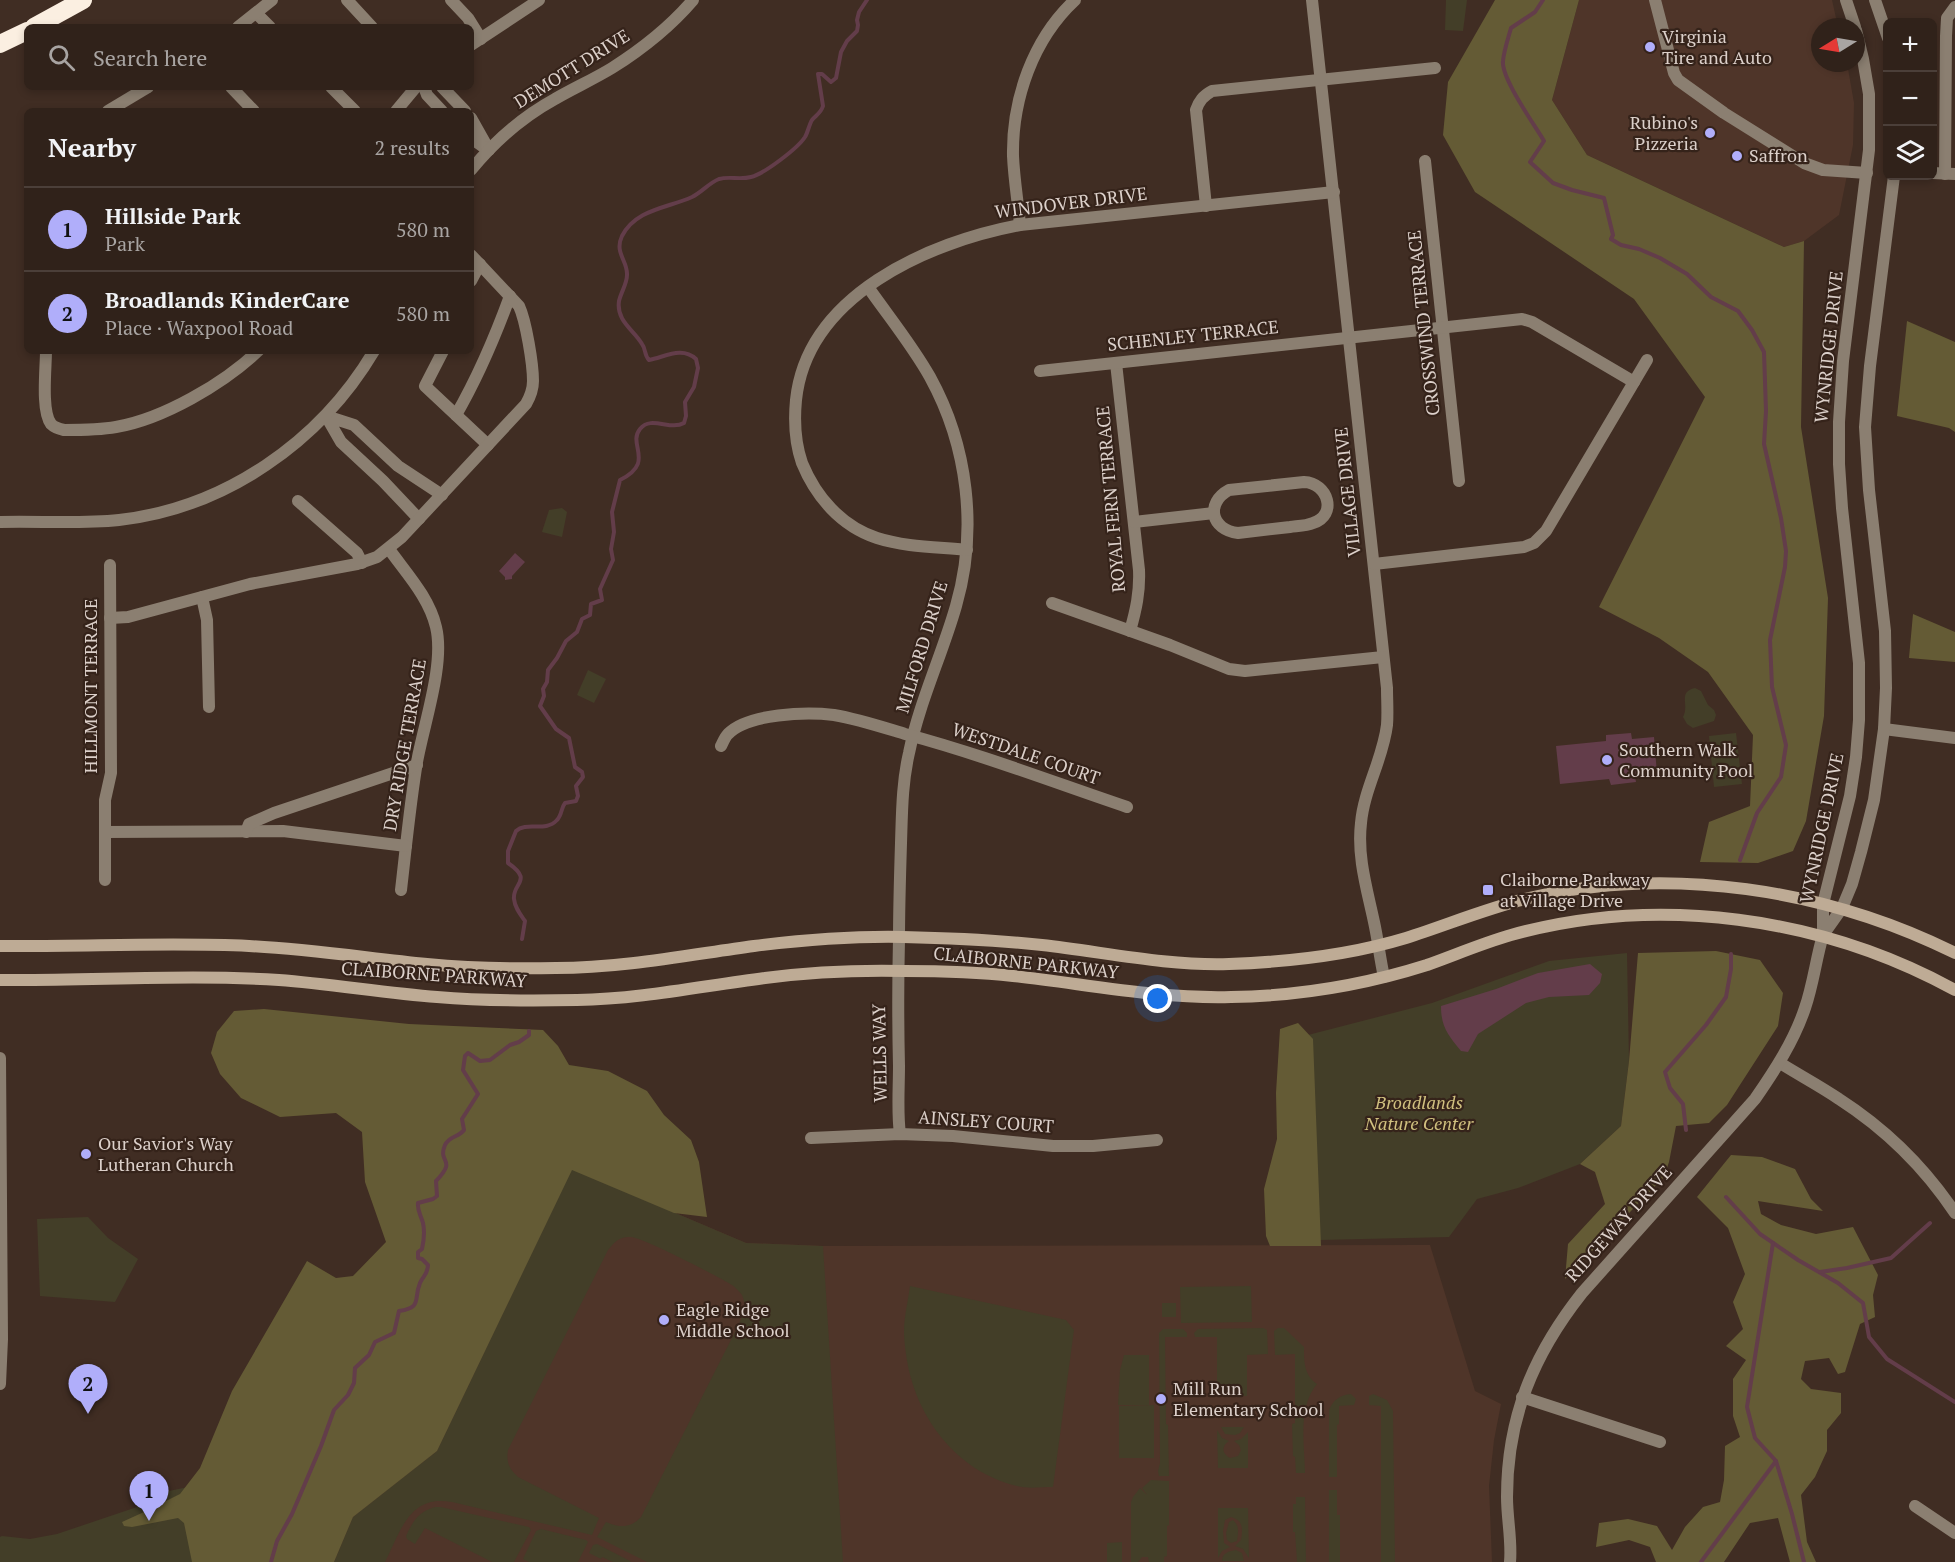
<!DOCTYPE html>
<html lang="en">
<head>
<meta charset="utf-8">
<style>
	body { margin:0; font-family:"PT Serif",serif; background:#382a23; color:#f1f3f6 }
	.controls { position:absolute; right:18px; top:18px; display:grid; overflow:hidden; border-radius:9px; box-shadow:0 3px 9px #0003 }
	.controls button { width:54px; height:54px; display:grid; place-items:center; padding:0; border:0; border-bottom:2px solid #4b3f39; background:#30221a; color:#f1f3f6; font:30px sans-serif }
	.compass { position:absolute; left:1811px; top:18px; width:54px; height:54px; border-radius:50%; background:#30221a; box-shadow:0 3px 9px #0003; rotate:259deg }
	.you { position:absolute; left:1158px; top:999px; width:21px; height:21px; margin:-15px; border:4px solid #fff; border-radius:50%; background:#1a73e8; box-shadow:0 0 0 9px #1a73e833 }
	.badge { display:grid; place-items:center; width:39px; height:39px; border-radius:50%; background:#b0aefa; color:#111; font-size:20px; font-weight:700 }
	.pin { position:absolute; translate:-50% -50px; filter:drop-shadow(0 2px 3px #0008) }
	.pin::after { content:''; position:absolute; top:32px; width:21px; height:18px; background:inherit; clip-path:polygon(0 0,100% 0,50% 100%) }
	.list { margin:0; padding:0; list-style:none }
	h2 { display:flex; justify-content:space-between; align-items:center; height:78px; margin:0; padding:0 24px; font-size:26px }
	h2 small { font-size:20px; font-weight:400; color:#a8a4a2 }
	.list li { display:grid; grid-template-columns:39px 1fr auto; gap:18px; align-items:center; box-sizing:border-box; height:84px; padding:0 24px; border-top:2px solid #4b3f39 }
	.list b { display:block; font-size:22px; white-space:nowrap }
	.list p { margin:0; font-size:20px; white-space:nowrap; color:#a8a4a2 }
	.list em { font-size:20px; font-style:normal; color:#a8a4a2 }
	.icon { flex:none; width:33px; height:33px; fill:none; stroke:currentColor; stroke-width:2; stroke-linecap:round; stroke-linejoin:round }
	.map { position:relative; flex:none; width:1955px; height:1562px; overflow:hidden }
	.search { position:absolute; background:#30221a; box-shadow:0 3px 9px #0003; left:24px; top:24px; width:450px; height:66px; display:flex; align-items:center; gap:15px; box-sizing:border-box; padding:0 21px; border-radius:9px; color:#a8a4a2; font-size:22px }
	.panel { position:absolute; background:#30221a; box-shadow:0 3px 9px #0003; left:24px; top:108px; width:450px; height:246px; border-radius:9px }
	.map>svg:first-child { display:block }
	.built { fill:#4f3529 }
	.green { fill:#433e28 }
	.forest { fill:#645b35 }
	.water { fill:#633d4a }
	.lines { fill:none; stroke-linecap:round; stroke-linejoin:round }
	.stream { stroke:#633d4a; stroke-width:4 }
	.minor { stroke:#8b7f71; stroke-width:12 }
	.tertiary { stroke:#8b7f71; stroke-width:12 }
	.secondary { stroke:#beab95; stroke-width:12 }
	.motorway { stroke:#fbefe1; stroke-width:18 }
	.poi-dot { fill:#b0aefa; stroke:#35231a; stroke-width:2 }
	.labels { text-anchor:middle; stroke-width:4.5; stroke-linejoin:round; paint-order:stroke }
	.poi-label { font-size:18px; fill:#dcd0ca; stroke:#35231a; text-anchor:start }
	.street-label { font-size:18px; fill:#dcd0ca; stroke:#35231a }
	.park-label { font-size:18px; font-style:italic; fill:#d0c07f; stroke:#35231a }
</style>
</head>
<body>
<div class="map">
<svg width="1955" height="1562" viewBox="0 0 1955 1562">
	<rect width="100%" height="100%" fill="#402d23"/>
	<!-- built -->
	<g class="built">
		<path d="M1579,0H1832L1838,27H1820V63H1847L1854,103L1853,145L1839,215L1804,241L1784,247L1587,155L1552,100Z"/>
		<path d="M572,1169L746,1243L823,1246L1430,1245L1475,1391L1501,1404L1494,1440L1489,1486L1492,1562H334L353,1517L437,1451Z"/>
	</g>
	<!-- green -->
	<g class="green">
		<path d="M1446,0H1467L1463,31L1445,30Z"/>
		<path d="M562,508L567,512L562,537L542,532L549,510Z"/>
		<path d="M588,670L606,679L594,703L577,695Z"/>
		<path d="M1695,688L1701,691L1708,705L1714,710L1716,715L1714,721L1693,728L1687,724L1683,717C1690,705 1677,692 1695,688Z"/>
		<path d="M1736,733L1742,784L1714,787L1709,736Z"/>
		<path d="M1627,953L1629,1061L1621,1126L1580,1164L1518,1188L1477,1199L1449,1237L1320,1240L1308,1035L1432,1003L1549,961Z"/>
		<path d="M572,1169L746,1243L823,1246L843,1562H647L597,1537L606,1522C619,1528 631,1528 641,1517L736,1330C741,1319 748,1308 742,1295C739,1291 736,1288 732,1285C719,1277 642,1237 631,1237C620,1236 614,1242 608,1250L508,1450C506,1462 509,1469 518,1477L599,1518L592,1535L452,1502C409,1494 401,1531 385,1562H334L353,1517L437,1451Z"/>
		<path d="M88,1217L108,1238L138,1259L115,1302L40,1296L37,1219Z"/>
		<path d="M910,1286L1066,1320L1074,1330L1053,1487C1042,1487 1027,1489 1017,1486C955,1471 914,1415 906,1354C905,1347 904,1339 904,1332C904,1317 908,1301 910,1286Z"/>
		<path d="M1251,1286L1252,1322L1181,1323L1180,1287Z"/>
		<rect x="1162" y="1303" width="14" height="14"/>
		<path d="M1263,1328L1267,1330L1268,1354L1247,1355V1396H1217V1337H1195L1194,1333L1198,1329Z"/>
		<path d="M1278,1328H1284L1304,1347C1304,1362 1304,1375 1317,1384C1297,1408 1305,1445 1305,1473H1296L1295,1457L1293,1456L1292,1424L1295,1423V1354L1275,1355L1274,1331Z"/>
		<path d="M1163,1329H1183L1187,1333V1337H1165L1166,1424L1168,1425L1169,1476H1159L1158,1471L1160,1463L1159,1333Z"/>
		<path d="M1124,1355H1149V1405H1118L1120,1370Z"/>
		<path d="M1351,1394L1356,1399L1354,1405L1339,1406V1424L1337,1425V1477H1329V1410C1333,1400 1340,1395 1351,1394Z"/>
		<path d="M1373,1394L1387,1400L1393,1411L1395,1562H1381V1406L1369,1405V1396Z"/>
		<path d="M1154,1405V1458H1119V1406Z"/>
		<path d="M1221,1427H1244L1240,1433L1235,1435L1225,1434Z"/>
		<path d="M1217,1430L1222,1438L1229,1441C1221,1446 1222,1454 1230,1458L1238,1456L1241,1450L1239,1445L1234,1441L1241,1439L1248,1432V1468H1218Z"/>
		<path d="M1151,1480L1169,1481V1525L1167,1526V1556L1164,1557V1562H1149L1148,1557H1142L1138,1562H1131V1502L1133,1497L1140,1488L1147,1495L1142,1488Z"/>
		<path d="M193,1486L206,1562H0V1537L2,1536L30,1539L57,1534L140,1506L164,1492Z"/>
		<path d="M1329,1490H1337V1515H1340V1562H1329Z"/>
		<path d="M1296,1497H1305L1306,1562H1297L1295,1532H1293V1504H1296Z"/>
		<path d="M435,1507H441L529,1527L531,1530L514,1562H492L425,1528L415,1544L407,1539L406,1536C413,1521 418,1512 435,1507Z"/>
		<path d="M1218,1508H1248L1249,1558L1243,1549L1235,1546L1241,1540C1243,1529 1243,1520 1231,1517L1225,1520L1223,1531L1224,1543L1230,1547L1222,1551L1218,1558Z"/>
		<path d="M1233,1520C1240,1526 1238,1533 1237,1541L1231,1543L1227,1540L1226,1533L1229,1522Z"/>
		<path d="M541,1529L586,1540L588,1542L578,1562H529L523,1559L536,1531Z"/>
		<path d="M1122,1542V1562H1107V1543Z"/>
		<path d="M597,1544L630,1561L631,1562H613L602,1557L601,1559L589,1553L593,1545Z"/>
		<path d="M1236,1550L1242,1553L1244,1561H1222C1222,1553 1229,1551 1236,1550Z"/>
	</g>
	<!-- forest -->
	<g class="forest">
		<path d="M1495,0H1579L1552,100L1587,155L1784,247L1804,241L1801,427L1828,598L1824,716L1806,821L1793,851L1758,863L1700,862L1709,822L1750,806L1753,735L1708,672L1659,638L1599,607L1705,397L1634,299L1475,192L1443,135L1448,82Z"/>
		<path d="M1907,321L1955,342V432L1949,428L1897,416Z"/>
		<path d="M1913,614L1955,632V662L1909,658Z"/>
		<path d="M1716,951L1760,960L1783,993L1778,1026L1727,1105L1709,1123L1676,1126L1669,1162L1664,1177L1565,1279L1568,1244L1605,1204L1595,1172L1580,1164L1621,1126L1629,1061L1638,953Z"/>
		<path d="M264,1009L409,1024L543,1030L558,1046L569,1065L608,1071L647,1091L664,1115L691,1140L699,1162L707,1217L674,1213L572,1170L437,1451L353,1517L334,1562H192L184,1523L178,1518L132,1527L124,1526L122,1522L144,1512L180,1494L200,1468L232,1391L307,1261L336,1278L353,1276L386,1242L365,1182L362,1132L336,1113L280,1117L241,1098L220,1074L211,1053L217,1032L234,1011Z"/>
		<path d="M1298,1023L1313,1039L1321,1246H1270L1266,1236L1264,1189L1277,1139L1276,1093L1280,1029Z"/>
		<path d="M1731,1155L1762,1157L1795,1169L1811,1199L1823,1211L1758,1201L1761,1214L1781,1225L1816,1234L1853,1227L1878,1275L1873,1295L1875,1317L1860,1324L1845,1372L1838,1374L1829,1358L1805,1361L1801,1379L1811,1389L1841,1393V1413L1827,1430V1451L1815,1477L1801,1495L1807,1542L1816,1562H1790L1778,1518L1750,1523L1724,1562H1656L1650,1547L1629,1540L1596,1547L1599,1523L1628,1519L1657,1526L1672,1550L1685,1527L1703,1507L1720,1502L1724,1480L1725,1446L1740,1437L1733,1416V1379L1746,1360L1726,1346L1743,1329L1733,1302L1745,1274L1728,1228L1697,1197Z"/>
	</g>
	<!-- water -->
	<g class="water">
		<path d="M515,553L525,562L512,576V579L505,580V577L499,571Z"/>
		<path d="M1631,733L1632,739L1654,737L1657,774L1635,776L1636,782L1611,785L1609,779L1560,784L1556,746L1606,741V735Z"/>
		<path d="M1590,964L1602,974L1600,983L1589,995L1549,997L1526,1003L1478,1034L1468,1052L1461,1051C1448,1035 1441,1027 1441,1006L1496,989L1538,973Z"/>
	</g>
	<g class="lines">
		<!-- stream -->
		<g class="stream">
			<path d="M1543,0L1535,12L1511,28C1508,39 1504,50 1503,61C1501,78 1534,124 1544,141L1530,162L1553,183L1572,190L1604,198L1613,235L1611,239L1621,245L1639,249L1660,258L1687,274L1711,297L1738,311L1752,330L1764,352L1766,411L1764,444L1781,518L1786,551L1785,567L1770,640L1772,687L1786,745L1781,777L1757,813L1740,860"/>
			<path d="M522,939L525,921C520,914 515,908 514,899C512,883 534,881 508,863V851L516,831C527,821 545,833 557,820C562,815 561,808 565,803L576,801L578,796L576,786L583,777L582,772L575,767L569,738L556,729L540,706L544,696L543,689L547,682L548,670L557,658L566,641L577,632L582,619L590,615L591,604L602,600L600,589L613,560L611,549L614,532L612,512L620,480C656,462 627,445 640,429C651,415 670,431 684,423L686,416L685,402L694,387L698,368L696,359C682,346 665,357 649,360C644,355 646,349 642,344C634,330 616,321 619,301C621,292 627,284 627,275C628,261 614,253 622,236C636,209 668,208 692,197C702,192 709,183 719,179C729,176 740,180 751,177C764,174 798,148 805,137C808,132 809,125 812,120C816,115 821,113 823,106L818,74H822L831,82L836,78L841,52L847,41L857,31L858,25L857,20L859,12L867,0"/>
			<path d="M1686,1130L1683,1104L1670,1088L1665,1072L1706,1025L1726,997L1731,969V954"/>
			<path d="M1726,1197L1760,1234L1798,1260L1838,1283L1863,1303L1869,1337L1887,1359L1955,1402"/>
			<path d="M1773,1243L1747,1407L1755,1438L1776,1461L1792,1514L1804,1562"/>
			<path d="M1820,1272L1847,1268L1891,1258L1930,1223"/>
			<path d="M271,1562L277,1541L292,1514L321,1446L334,1410L348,1395L354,1383L355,1368L369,1355L375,1342L394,1333L399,1311C423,1307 413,1300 420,1283C423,1276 428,1274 428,1265L422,1259L418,1258V1252L422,1249C424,1240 425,1232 423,1223C421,1215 417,1211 418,1203L433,1199L437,1196L436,1181C458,1158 437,1164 445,1145C449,1136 459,1137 464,1130L462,1119L478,1094L463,1070L465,1056L468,1053L480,1061L490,1060L510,1045L519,1042L529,1035V1031"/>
			<path d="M1701,1562L1776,1461"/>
		</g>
		<!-- minor -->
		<g class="minor">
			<path d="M347,0L372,27"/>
			<path d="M451,0L468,18L481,39"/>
			<path d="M1312,0L1387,688C1387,700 1388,713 1387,725C1383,759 1364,789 1361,823C1357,857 1367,889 1374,922C1378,940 1380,959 1384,977"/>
			<path d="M1655,0L1674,73L1678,80L1724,113L1804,163L1823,170L1867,173"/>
			<path d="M256,13L270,27"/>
			<path d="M238,27L272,0"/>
			<path d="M471,45L539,0"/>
			<path d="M231,87L254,111"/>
			<path d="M331,87L355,111"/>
			<path d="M424,87L427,95L442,111"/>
			<path d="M442,87L465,111"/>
			<path d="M108,111L148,87"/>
			<path d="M396,111L416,87"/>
			<path d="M471,118L489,150"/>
			<path d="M471,138L488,150"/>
			<path d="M1425,161L1459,481"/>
			<path d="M1932,173L1955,174"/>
			<path d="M1945,174L1946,36L1947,18L1955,7"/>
			<path d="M1206,206L1196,110C1199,101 1203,96 1212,91L1435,68"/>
			<path d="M1020,225C1018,202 1014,179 1013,156C1012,99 1033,39 1075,0"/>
			<path d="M471,281L480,264"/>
			<path d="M868,287C889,317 912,345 930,377C968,446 978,530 956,606C942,655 919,703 909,753C902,783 902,813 901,843C900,875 899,907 899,939C898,981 898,1024 899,1066C899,1089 897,1112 900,1134"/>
			<path d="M46,351C46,368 41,411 51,424C55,428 59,429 64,430C81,430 99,430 116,427C163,419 223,384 258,351"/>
			<path d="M443,351L425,386L488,445"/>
			<path d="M1116,363L1139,570C1140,592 1136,610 1130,631"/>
			<path d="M1040,371L1522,319L1532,322L1634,382"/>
			<path d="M456,415C478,377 495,337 510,296"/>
			<path d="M1304,482C1328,483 1338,515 1313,523C1306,526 1297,526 1290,527C1272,529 1255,531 1238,533C1211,530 1205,503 1229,490Z"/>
			<path d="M298,501L357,553L362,563"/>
			<path d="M419,519L383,481L341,442L326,416L354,425L398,466L442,495"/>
			<path d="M1134,522L1214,513"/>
			<path d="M389,549C406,573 429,597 436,627C445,664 424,723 417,762C410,804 406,847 401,890"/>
			<path d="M967,550C937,547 905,547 877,538C841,526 816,497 802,463C795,443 794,421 796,400C807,295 929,242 1020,225L1334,192"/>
			<path d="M1374,564L1524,547L1534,543L1546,531L1647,360"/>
			<path d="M202,597L207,620L209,707"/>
			<path d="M1052,603L1170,645L1229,669L1245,671L1383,657"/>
			<path d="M110,618L128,617L250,584L357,564L377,557L402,537L526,404C530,397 533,390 533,381C533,364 526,321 519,306L471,255"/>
			<path d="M1884,729L1955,738"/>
			<path d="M721,746C723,742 725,737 728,734C748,713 807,712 834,715C858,719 882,727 905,734C980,754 1053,782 1127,807"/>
			<path d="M105,832L283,831L406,846"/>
			<path d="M246,832L249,824L274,813L417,765"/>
			<path d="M105,880V800L111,773L110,565"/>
			<path d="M1780,1063C1799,1075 1820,1086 1839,1099C1884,1128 1925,1168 1955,1213"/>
			<path d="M811,1138L900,1134L953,1136L1053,1146H1093L1157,1140"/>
			<path d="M1522,1397L1660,1442"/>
			<path d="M1915,1506L1955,1533"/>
			<path d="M1510,1562C1512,1541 1507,1519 1507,1497C1507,1418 1533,1355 1582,1293L1755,1099C1775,1070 1794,1041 1805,1008C1813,985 1816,959 1823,935"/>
		</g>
		<!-- tertiary -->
		<g class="tertiary">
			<path d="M1846,0L1855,27"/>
			<path d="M1875,0L1888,38"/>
			<path d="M471,170C494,142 524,116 555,99C574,88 594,79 612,68C642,49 670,27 693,0"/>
			<path d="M0,522C40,521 80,524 119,520C225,508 320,442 374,351"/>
			<path d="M1823,935V904L1850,796L1856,757L1859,720V663L1842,508L1839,464V422L1843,361L1869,150V94L1863,59L1856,30"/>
			<path d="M1823,935L1842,908L1852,884L1861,852L1874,800L1884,729L1886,688L1885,631L1869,490L1865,427L1870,366L1894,176"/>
			<path d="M0,1058L2,1339L0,1384"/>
		</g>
		<!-- secondary -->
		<g class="secondary">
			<path d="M0,946C83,947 166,942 249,946C309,949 367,958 427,964C470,968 513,969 556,968C622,968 688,955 754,946C803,940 853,936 903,937C949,938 996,940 1042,945C1104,952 1166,966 1229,964C1288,962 1350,955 1406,938C1447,925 1487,908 1529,898C1670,865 1826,889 1955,953"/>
			<path d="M0,980C93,981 186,974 279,980C332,984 384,993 437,997C484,1001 530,1001 577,1000C640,999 702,986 765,978C811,972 857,970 904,971C940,971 977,972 1013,976C1086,984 1158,999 1231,997C1297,996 1364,985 1427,965C1455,955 1483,943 1511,935C1658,894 1822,917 1955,990"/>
		</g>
		<!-- motorway -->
		<g class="motorway">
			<path d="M34,27L83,0"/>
			<path d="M0,44L27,31"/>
		</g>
	</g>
	<!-- markers -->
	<g class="poi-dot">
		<circle cx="1650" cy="47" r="6"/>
		<circle cx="1710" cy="133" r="6"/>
		<circle cx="1737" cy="156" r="6"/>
		<circle cx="1607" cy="760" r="6"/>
		<rect x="1482" y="884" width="12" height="12" rx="3"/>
		<circle cx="86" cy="1154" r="6"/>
		<circle cx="664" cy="1320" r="6"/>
		<circle cx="1161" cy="1399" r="6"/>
	</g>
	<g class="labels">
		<!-- poi labels -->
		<g class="poi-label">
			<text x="1662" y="43">Virginia<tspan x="1662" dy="21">Tire and Auto</tspan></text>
			<text x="1698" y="129" text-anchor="end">Rubino's<tspan x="1698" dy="21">Pizzeria</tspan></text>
			<text x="1749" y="162">Saffron</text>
			<text x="1619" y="756">Southern Walk<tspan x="1619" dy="21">Community Pool</tspan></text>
			<text x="1500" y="886">Claiborne Parkway<tspan x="1500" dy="21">at Village Drive</tspan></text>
			<text x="98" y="1150">Our Savior's Way<tspan x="98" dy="21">Lutheran Church</tspan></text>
			<text x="676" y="1316">Eagle Ridge<tspan x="676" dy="21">Middle School</tspan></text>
			<text x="1173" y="1395">Mill Run<tspan x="1173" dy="21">Elementary School</tspan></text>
		</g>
		<!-- street labels -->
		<g class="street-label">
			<text transform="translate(572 69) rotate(-32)" y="6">DEMOTT DRIVE</text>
			<text transform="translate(1071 203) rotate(-7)" y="6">WINDOVER DRIVE</text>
			<text transform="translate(1424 323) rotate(-96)" y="6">CROSSWIND TERRACE</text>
			<text transform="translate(1193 336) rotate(-6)" y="6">SCHENLEY TERRACE</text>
			<text transform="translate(1829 347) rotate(-84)" y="6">WYNRIDGE DRIVE</text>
			<text transform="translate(1348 492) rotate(-96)" y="6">VILLAGE DRIVE</text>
			<text transform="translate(1111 499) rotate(-95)" y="6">ROYAL FERN TERRACE</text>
			<text transform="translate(922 647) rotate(-73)" y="6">MILFORD DRIVE</text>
			<text transform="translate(91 686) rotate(-90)" y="6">HILLMONT TERRACE</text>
			<text transform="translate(405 745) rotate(-80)" y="6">DRY RIDGE TERRACE</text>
			<text transform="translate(1026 754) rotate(19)" y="6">WESTDALE COURT</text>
			<text transform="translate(1822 828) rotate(-78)" y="6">WYNRIDGE DRIVE</text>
			<text transform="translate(1026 963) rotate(6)" y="6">CLAIBORNE PARKWAY</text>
			<text transform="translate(434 975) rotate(4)" y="6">CLAIBORNE PARKWAY</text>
			<text transform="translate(880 1053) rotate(-91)" y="6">WELLS WAY</text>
			<text transform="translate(986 1122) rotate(4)" y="6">AINSLEY COURT</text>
			<text transform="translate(1619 1224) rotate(-48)" y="6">RIDGEWAY DRIVE</text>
		</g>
		<!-- park labels -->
		<g class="park-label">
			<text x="1419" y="1109">Broadlands<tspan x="1419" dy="21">Nature Center</tspan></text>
		</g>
	</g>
</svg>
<div class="controls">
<button>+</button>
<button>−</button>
<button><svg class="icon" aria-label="layers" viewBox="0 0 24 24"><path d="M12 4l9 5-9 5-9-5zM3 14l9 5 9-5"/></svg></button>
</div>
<svg class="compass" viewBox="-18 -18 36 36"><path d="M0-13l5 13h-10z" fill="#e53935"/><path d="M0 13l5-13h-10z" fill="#a8a4a2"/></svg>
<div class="you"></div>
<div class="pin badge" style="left:149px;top:1521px">1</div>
<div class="pin badge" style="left:88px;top:1414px">2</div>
<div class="search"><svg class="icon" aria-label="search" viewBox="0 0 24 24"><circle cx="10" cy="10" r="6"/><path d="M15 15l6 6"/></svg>Search here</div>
<section class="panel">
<h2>Nearby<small>2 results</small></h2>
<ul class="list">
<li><span class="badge">1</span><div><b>Hillside Park</b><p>Park</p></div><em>580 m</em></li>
<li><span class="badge">2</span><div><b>Broadlands KinderCare</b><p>Place · Waxpool Road</p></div><em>580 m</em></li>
</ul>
</section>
</div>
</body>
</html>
